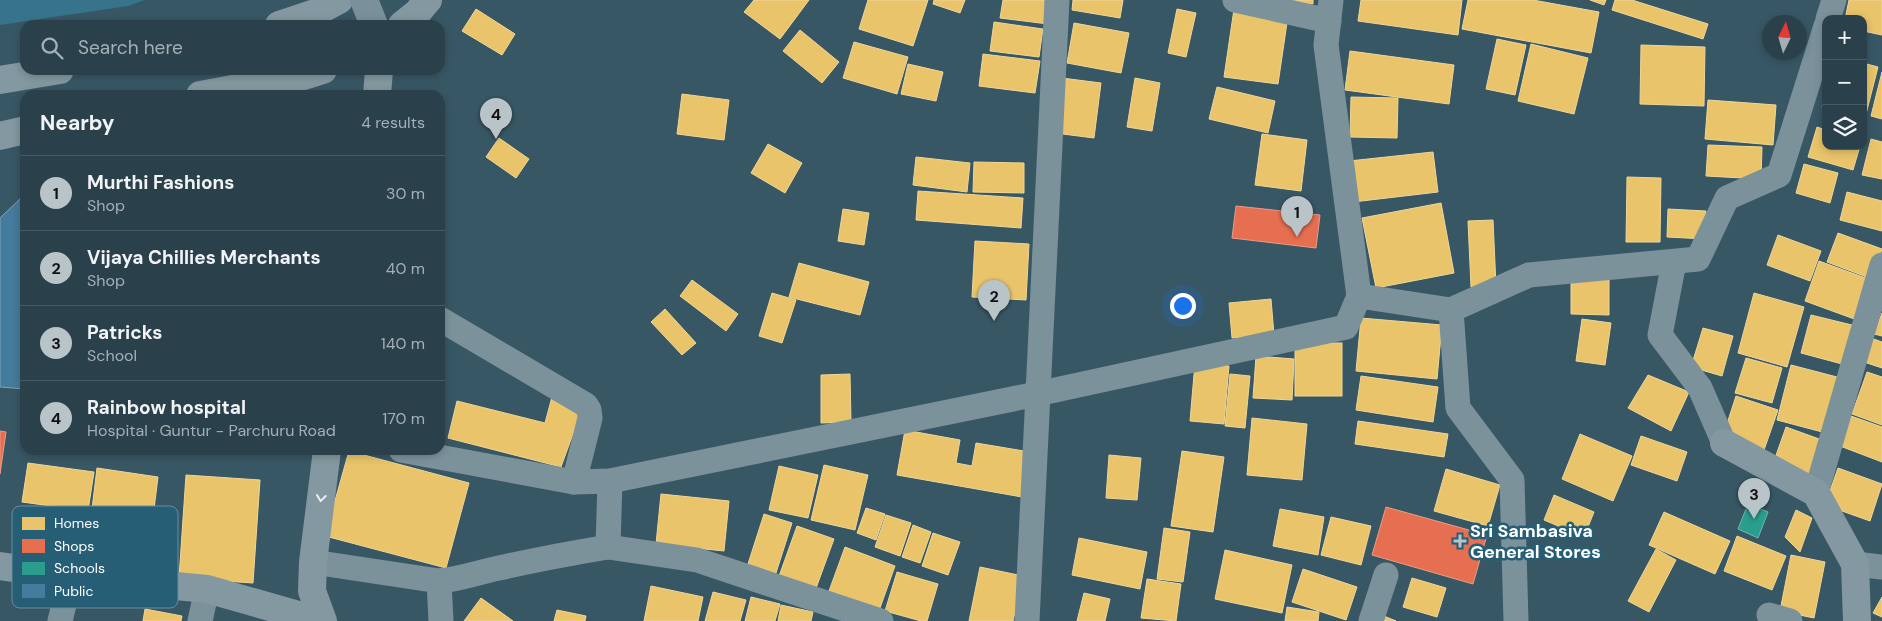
<!DOCTYPE html>
<html lang="en">
<head>
<meta charset="utf-8">
<style>
	body { margin:0; font-family:"DM Sans",sans-serif; background:#324852; color:#f1f3f6 }
	.controls { position:absolute; right:15px; top:15px; display:grid; overflow:hidden; border-radius:10px; box-shadow:0 2px 8px #0003 }
	.controls button { width:45px; height:45px; display:grid; place-items:center; padding:0; border:0; border-bottom:1px solid #465a63; background:#2a414b; color:#f1f3f6; font:25px sans-serif }
	.compass { position:absolute; left:1762px; top:15px; width:45px; height:45px; border-radius:50%; background:#2a414b; box-shadow:0 2px 8px #0003; rotate:5deg }
	.you { position:absolute; left:1182px; top:305px; width:18px; height:18px; margin:-12px; border:4px solid #fff; border-radius:50%; background:#1a73e8; box-shadow:0 0 0 8px #1a73e833 }
	.badge { display:grid; place-items:center; width:32px; height:32px; border-radius:50%; background:#b9c4c9; color:#111; font-size:16px; font-weight:700 }
	.pin { position:absolute; translate:-50% -41px; filter:drop-shadow(0 1px 2px #0008) }
	.pin::after { content:''; position:absolute; top:26px; width:18px; height:15px; background:inherit; clip-path:polygon(0 0,100% 0,50% 100%) }
	.list { margin:0; padding:0; list-style:none }
	h2 { display:flex; justify-content:space-between; align-items:center; height:65px; margin:0; padding:0 20px; font-size:21px }
	h2 small { font-size:16px; font-weight:400; color:#a5afb5 }
	.list li { display:grid; grid-template-columns:32px 1fr auto; gap:15px; align-items:center; box-sizing:border-box; height:75px; padding:0 20px; border-top:1px solid #465a63 }
	.list b { display:block; font-size:19px; white-space:nowrap }
	.list p { margin:0; font-size:16px; white-space:nowrap; color:#a5afb5 }
	.list em { font-size:16px; font-style:normal; color:#a5afb5 }
	.icon { flex:none; width:28px; height:28px; fill:none; stroke:currentColor; stroke-width:2; stroke-linecap:round; stroke-linejoin:round }
	.map { position:relative; flex:none; width:1882px; height:621px; overflow:hidden }
	.search { position:absolute; background:#2a414b; box-shadow:0 2px 8px #0003; left:20px; top:20px; width:425px; height:55px; display:flex; align-items:center; gap:12px; box-sizing:border-box; padding:0 18px; border-radius:15px; color:#a5afb5; font-size:19px }
	.panel { position:absolute; background:#2a414b; box-shadow:0 2px 8px #0003; left:20px; top:90px; width:425px; height:365px; border-radius:15px }
	.map>svg:first-child { display:block }
	.green { fill:#37748b }
	.homes { fill:#e9c46a; stroke:#f0d697 }
	.shops { fill:#e76f51; stroke:#ee9a85 }
	.schools { fill:#2a9d8f; stroke:#6abab1 }
	.public { fill:#457b9d; stroke:#7da3ba }
	.lines { fill:none; stroke-linecap:round; stroke-linejoin:round }
	.street { stroke:#7c929b; stroke-width:25 }
	.secondary { stroke:#8398a0; stroke-width:28 }
	.primary { stroke:#7b919a; stroke-width:28 }
	.oneway { stroke:#ecf0f1 }
	.poi-dot { fill:#b9c4c9; stroke:#265e76; stroke-width:2 }
	.labels { text-anchor:middle; stroke-width:5; stroke-linejoin:round; paint-order:stroke }
	.poi-label { font-size:18px; font-weight:bold; fill:#fff; stroke:#265e76; text-anchor:start }
	.key { fill:#265e76; stroke:#678e9f; stroke-width:1 }
	.key-label { font-size:14px; fill:#fff }
</style>
</head>
<body>
<div class="map">
<svg width="1882" height="621" viewBox="0 0 1882 621">
	<rect width="100%" height="100%" fill="#385764"/>
	<!-- green -->
	<path class="green" d="M0,0H145L128,6L0,25Z"/>
	<!-- homes -->
	<g class="homes">
		<path d="M754,0H809L780,39L744,12Z"/>
		<path d="M868,0H928L913,46L859,29Z"/>
		<path d="M934,0H965L960,13L933,4Z"/>
		<path d="M1003,0H1051L1048,24L1000,18Z"/>
		<path d="M1073,0H1123L1120,18L1072,10Z"/>
		<path d="M1281,0H1313V4Z"/>
		<path d="M1361,0H1462L1458,35L1358,21Z"/>
		<path d="M1468,0H1533L1599,12L1591,53L1462,29Z"/>
		<path d="M1590,0H1606L1604,5Z"/>
		<path d="M1615,0H1632L1708,24L1703,39L1612,10Z"/>
		<path d="M1849,0H1882V35L1863,31V19H1845Z"/>
		<path d="M476,9L515,34L502,55L462,31Z"/>
		<path d="M1177,9L1196,13L1186,57L1168,53Z"/>
		<path d="M1234,9L1288,16L1278,84L1224,77Z"/>
		<path d="M994,22L1043,29L1039,57L990,51Z"/>
		<path d="M1074,23L1129,33L1121,73L1067,63Z"/>
		<path d="M800,30L839,62L822,83L783,51Z"/>
		<path d="M1497,39L1526,45L1515,95L1486,89Z"/>
		<path d="M854,42L908,57L897,94L843,78Z"/>
		<path d="M1531,44L1588,58L1574,114L1518,101Z"/>
		<path d="M1641,45L1705,47L1704,106L1640,104Z"/>
		<path d="M1350,51L1454,65L1449,104L1345,90Z"/>
		<path d="M983,54L1040,61L1035,93L979,86Z"/>
		<path d="M1863,63L1878,67L1865,118H1863Z"/>
		<path d="M908,64L943,72L936,101L901,94Z"/>
		<path d="M1882,72V119L1871,116Z"/>
		<path d="M1062,78L1101,83L1094,138L1055,133Z"/>
		<path d="M1135,78L1160,83L1152,131L1127,127Z"/>
		<path d="M1217,87L1275,101L1268,133L1209,119Z"/>
		<path d="M1826,93V108L1822,107Z"/>
		<path d="M682,94L729,100L724,140L677,134Z"/>
		<path d="M1351,97L1398,98L1397,138L1350,137Z"/>
		<path d="M1708,100L1776,105L1773,145L1705,139Z"/>
		<path d="M1817,127L1826,130V146H1860L1853,170L1808,157Z"/>
		<path d="M1262,134L1307,140L1301,191L1255,185Z"/>
		<path d="M499,138L529,159L516,178L486,157Z"/>
		<path d="M1871,139L1882,142V179L1862,175Z"/>
		<path d="M768,144L802,163L785,193L751,173Z"/>
		<path d="M1708,145L1762,147L1761,179L1706,176Z"/>
		<path d="M1433,152L1438,192L1353,202L1349,161Z"/>
		<path d="M916,157L970,163L967,192L913,185Z"/>
		<path d="M974,162L1024,163V193L973,192Z"/>
		<path d="M1804,164L1838,173L1830,203L1796,193Z"/>
		<path d="M1627,177L1661,178L1660,242H1626Z"/>
		<path d="M918,191L1023,198L1021,228L916,220Z"/>
		<path d="M1847,192L1882,201V231L1840,220Z"/>
		<path d="M1441,203L1454,273L1376,288L1362,218Z"/>
		<path d="M843,209L869,213L864,245L838,241Z"/>
		<path d="M1668,209L1706,211L1705,239L1667,237Z"/>
		<path d="M1493,220L1496,286L1471,287L1468,221Z"/>
		<path d="M1838,233L1882,249L1872,279L1827,262Z"/>
		<path d="M1778,235L1821,251L1810,281L1767,265Z"/>
		<path d="M975,241L1029,244L1026,300L972,297Z"/>
		<path d="M1819,261L1871,280L1857,320L1805,301Z"/>
		<path d="M799,263L869,282L860,315L789,297Z"/>
		<path d="M1571,277L1609,278V315L1571,314Z"/>
		<path d="M692,280L738,314L726,331L680,296Z"/>
		<path d="M772,293L796,300L782,343L759,336Z"/>
		<path d="M1754,293L1804,307L1787,367L1738,353Z"/>
		<path d="M1271,299L1274,335L1232,338L1229,303Z"/>
		<path d="M665,309L696,343L682,355L651,322Z"/>
		<path d="M1882,313V336L1874,334Z"/>
		<path d="M1811,315L1852,325L1842,364L1801,353Z"/>
		<path d="M1361,318L1442,325L1437,379L1356,371Z"/>
		<path d="M1582,319L1611,323L1605,365L1576,361Z"/>
		<path d="M1703,328L1733,336L1722,376L1691,367Z"/>
		<path d="M1871,338L1882,342V368L1864,362Z"/>
		<rect x="1295" y="343" width="47" height="53"/>
		<path d="M1256,356L1294,359L1292,400L1253,398Z"/>
		<path d="M1746,358L1782,368L1772,403L1735,393Z"/>
		<path d="M1195,363L1229,366L1224,424L1190,421Z"/>
		<path d="M1791,365L1841,378L1826,433L1777,420Z"/>
		<path d="M1867,372L1882,377V425L1852,414Z"/>
		<path d="M850,374L851,422L821,423V375Z"/>
		<path d="M1230,374L1250,376L1245,428L1225,426Z"/>
		<path d="M1648,375L1689,392L1671,431L1628,408Z"/>
		<path d="M1361,376L1438,387L1433,422L1356,410Z"/>
		<path d="M553,393L582,409L561,467L448,438L457,401L545,423Z"/>
		<path d="M1736,396L1778,410L1764,450L1723,436Z"/>
		<path d="M1851,416L1882,427V462L1840,446Z"/>
		<path d="M1252,418L1307,424L1302,480L1247,475Z"/>
		<path d="M1358,421L1448,434L1444,457L1355,444Z"/>
		<path d="M1786,427L1822,440L1810,475L1774,461Z"/>
		<path d="M905,430L960,440L956,463L972,466L976,443L1030,452L1022,497L897,475Z"/>
		<path d="M1580,434L1632,456L1613,501L1562,479Z"/>
		<path d="M1641,436L1687,452L1677,481L1631,465Z"/>
		<path d="M349,451L469,483L446,568L325,536Z"/>
		<path d="M1182,451L1224,457L1213,532L1171,526Z"/>
		<path d="M1109,455L1141,458L1137,500L1106,498Z"/>
		<path d="M28,463L94,472L88,511L22,502Z"/>
		<path d="M824,465L868,475L855,530L811,520Z"/>
		<path d="M779,466L818,475L808,518L769,510Z"/>
		<path d="M97,468L158,477L153,517L92,509Z"/>
		<path d="M1838,468L1882,484L1870,521L1825,505Z"/>
		<path d="M1446,469L1500,485L1488,526L1434,511Z"/>
		<path d="M186,475L260,480L253,583L179,578Z"/>
		<path d="M661,494L729,501L724,551L656,544Z"/>
		<path d="M1554,495L1594,512L1584,537L1544,520Z"/>
		<path d="M866,508L885,514L876,540L857,533Z"/>
		<path d="M1280,509L1324,517L1318,555L1273,546Z"/>
		<path d="M1796,510L1812,518L1800,552L1785,537Z"/>
		<path d="M1664,512L1730,541L1715,574L1649,545Z"/>
		<path d="M764,514L792,523L775,576L747,567Z"/>
		<path d="M886,515L911,523L900,556L875,547Z"/>
		<path d="M1331,517L1371,526L1361,565L1321,555Z"/>
		<path d="M913,525L931,532L920,563L902,557Z"/>
		<path d="M797,526L834,539L815,591L778,579Z"/>
		<path d="M1164,528L1190,532L1183,582L1157,579Z"/>
		<path d="M933,533L960,542L948,575L922,566Z"/>
		<path d="M1737,536L1786,556L1772,590L1724,571Z"/>
		<path d="M1079,538L1147,552L1140,589L1072,575Z"/>
		<path d="M845,547L895,566L880,608L829,591Z"/>
		<path d="M1656,549L1676,560L1649,612L1628,601Z"/>
		<path d="M1225,550L1292,565L1282,613L1215,599Z"/>
		<path d="M1791,555L1825,562L1814,618L1780,611Z"/>
		<path d="M980,567L1023,576L1013,621H969Z"/>
		<path d="M1303,569L1357,587L1346,620L1292,602Z"/>
		<path d="M897,572L938,584L927,621H921L885,611Z"/>
		<path d="M1412,578L1446,588L1437,617L1403,607Z"/>
		<path d="M1147,579L1181,584L1176,621L1141,618Z"/>
		<path d="M651,586L703,597L698,621H644Z"/>
		<path d="M713,592L746,600L740,621H705Z"/>
		<path d="M1084,593L1110,599L1105,621H1077Z"/>
		<path d="M751,597L780,604L775,621H745Z"/>
		<path d="M1882,597V617L1873,613Z"/>
		<path d="M481,598L513,621H464Z"/>
		<path d="M781,605L813,612L811,621H778Z"/>
		<path d="M1287,607L1319,612L1318,621H1285Z"/>
		<path d="M145,609L182,616L181,621H143Z"/>
		<path d="M557,610L586,616L585,621H554Z"/>
		<path d="M1384,616L1396,621H1383Z"/>
	</g>
	<!-- shops -->
	<g class="shops">
		<path d="M1236,206L1320,215L1316,248L1232,238Z"/>
		<path d="M0,431L6,432L0,474Z"/>
		<path d="M1386,507L1487,535L1473,584L1372,555Z"/>
	</g>
	<!-- schools -->
	<path class="schools" d="M1748,504L1768,512L1758,538L1738,529Z"/>
	<!-- public -->
	<path class="public" d="M21,198H25V389L0,387V218Z"/>
	<g class="lines">
		<!-- street -->
		<g class="street">
			<path d="M1235,0L1329,21"/>
			<path d="M1828,19L1834,0"/>
			<path d="M1674,262L1660,335L1700,388L1724,443"/>
			<path d="M1359,296L1451,310L1529,275L1698,259L1727,198L1779,175L1826,26"/>
			<path d="M1451,310L1458,408L1512,480L1516,621"/>
			<path d="M440,319L586,405L589,410L590,418L574,482"/>
			<path d="M401,450L574,482L610,481L1037,394L1346,327L1359,296L1326,45L1331,0"/>
			<path d="M610,481L608,547L697,560L881,621"/>
			<path d="M1816,493L1882,265"/>
			<path d="M313,562L439,581C460,579 479,572 499,568C535,560 572,553 608,547"/>
			<path d="M1855,564L1882,567"/>
			<path d="M439,581L441,621"/>
			<path d="M1769,615L1790,621"/>
			<path d="M60,621L71,576"/>
			<path d="M200,621L207,589"/>
			<path d="M1027,621L1057,0"/>
			<path d="M1371,621L1386,575"/>
		</g>
		<!-- secondary -->
		<g class="secondary">
			<path d="M279,25L315,13L339,0"/>
			<path d="M402,25L417,13L428,0"/>
			<path d="M0,80L60,70"/>
			<path d="M200,95L304,76L323,70"/>
			<path d="M377,95L379,70"/>
			<path d="M0,136L25,130"/>
			<path d="M1724,443L1816,493L1855,564L1857,621"/>
			<path d="M0,566L71,576L207,589L319,621"/>
			<path d="M323,621L312,591L313,562L327,450"/>
		</g>
		<!-- primary -->
		<path class="primary" d="M364,0L374,25"/>
	</g>
	<!-- one-way arrows -->
	<defs><path id="oneway-chevron" d="M-2-3.5L2.5 0L-2 3.5" fill="none" stroke-width="1.6" stroke-linecap="round" stroke-linejoin="round" transform="scale(1.25)"/></defs>
	<use class="oneway" href="#oneway-chevron" transform="translate(321 498) rotate(97)"/>
	<!-- markers -->
	<path class="poi-dot" d="M1457.5 533.5h5v5h5v5h-5v5h-5v-5h-5v-5h5z"/>
	<g class="labels">
		<!-- poi labels -->
		<g class="poi-label">
			<text x="1470" y="537">Sri Sambasiva<tspan x="1470" dy="21">General Stores</tspan></text>
		</g>
	</g>
	<!-- legend -->
	<rect x="12" y="506" width="166" height="102" rx="8" class="key"/>
	<rect x="22" y="517" width="23" height="13" fill="#e9c46a"/>
	<rect x="22" y="539" width="23" height="14" fill="#e76f51"/>
	<rect x="22" y="562" width="23" height="13" fill="#2a9d8f"/>
	<rect x="22" y="584" width="23" height="14" fill="#457b9d"/>
	<g class="key-label">
		<text x="54" y="528">Homes</text>
		<text x="54" y="551">Shops</text>
		<text x="54" y="573">Schools</text>
		<text x="54" y="596">Public</text>
	</g>
</svg>
<div class="controls">
<button>+</button>
<button>−</button>
<button><svg class="icon" aria-label="layers" viewBox="0 0 24 24"><path d="M12 4l9 5-9 5-9-5zM3 14l9 5 9-5"/></svg></button>
</div>
<svg class="compass" viewBox="-18 -18 36 36"><path d="M0-13l5 13h-10z" fill="#e53935"/><path d="M0 13l5-13h-10z" fill="#a5afb5"/></svg>
<div class="you"></div>
<div class="pin badge" style="left:1297px;top:237px">1</div>
<div class="pin badge" style="left:994px;top:321px">2</div>
<div class="pin badge" style="left:1754px;top:519px">3</div>
<div class="pin badge" style="left:496px;top:139px">4</div>
<div class="search"><svg class="icon" aria-label="search" viewBox="0 0 24 24"><circle cx="10" cy="10" r="6"/><path d="M15 15l6 6"/></svg>Search here</div>
<section class="panel">
<h2>Nearby<small>4 results</small></h2>
<ul class="list">
<li><span class="badge">1</span><div><b>Murthi Fashions</b><p>Shop</p></div><em>30 m</em></li>
<li><span class="badge">2</span><div><b>Vijaya Chillies Merchants</b><p>Shop</p></div><em>40 m</em></li>
<li><span class="badge">3</span><div><b>Patricks</b><p>School</p></div><em>140 m</em></li>
<li><span class="badge">4</span><div><b>Rainbow hospital</b><p>Hospital · Guntur - Parchuru Road</p></div><em>170 m</em></li>
</ul>
</section>
</div>
</body>
</html>
